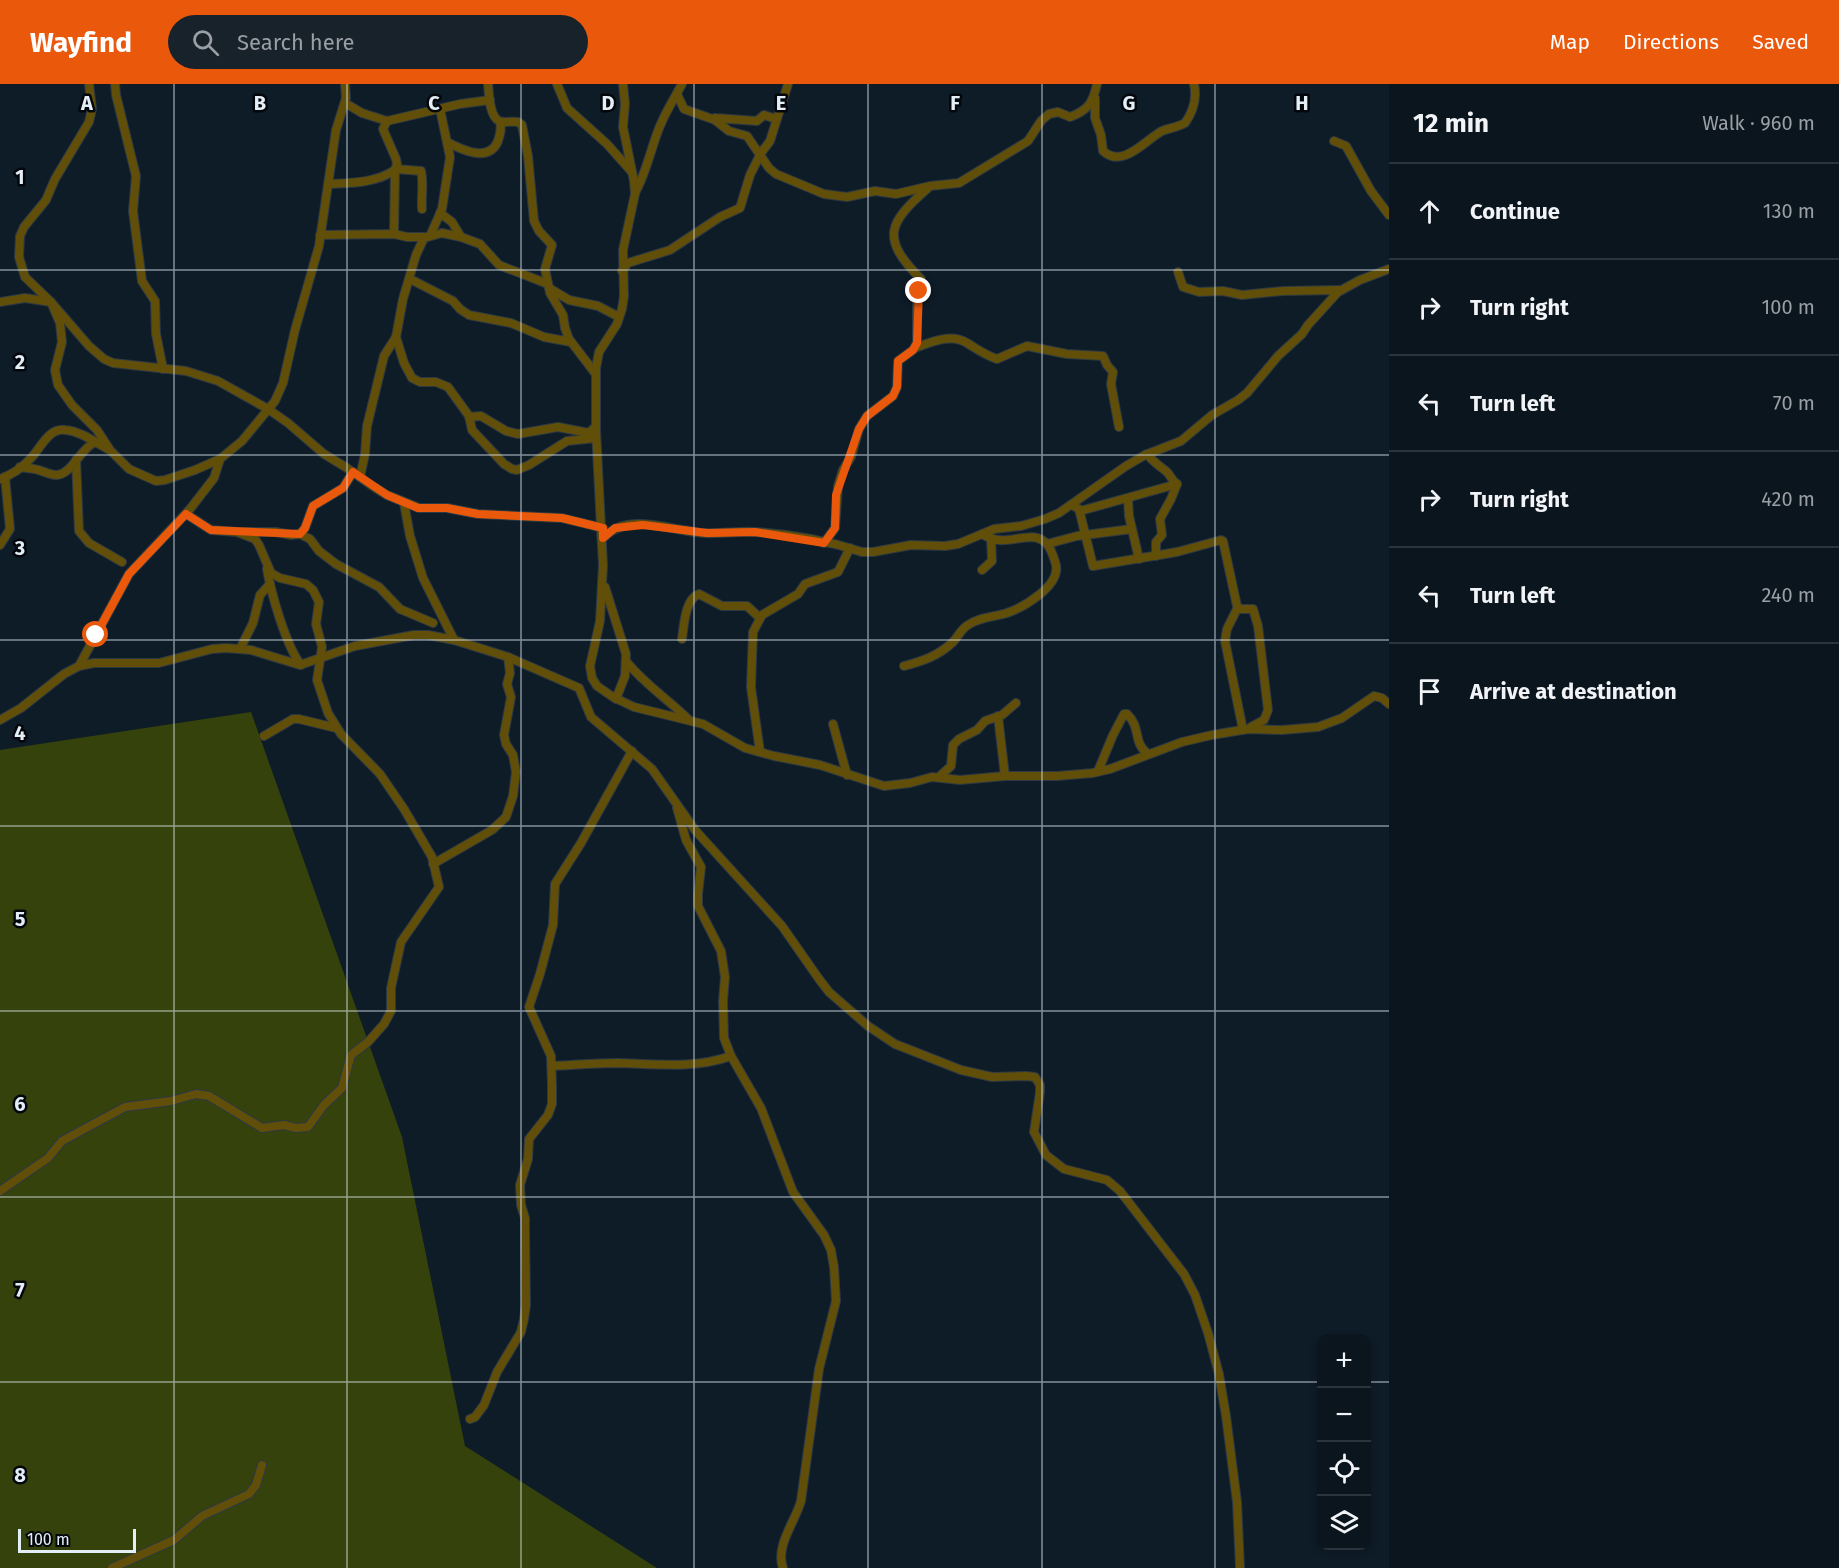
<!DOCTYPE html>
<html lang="en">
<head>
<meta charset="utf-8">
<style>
	body { margin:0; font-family:"Fira Sans",sans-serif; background:#18222b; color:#f1f3f6 }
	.controls { position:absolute; right:18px; bottom:18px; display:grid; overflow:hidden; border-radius:12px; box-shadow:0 3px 9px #0003 }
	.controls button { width:54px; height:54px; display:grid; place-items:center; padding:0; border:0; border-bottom:2px solid #2a343c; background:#0a151e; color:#f1f3f6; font:30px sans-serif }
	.scale { position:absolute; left:18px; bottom:15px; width:118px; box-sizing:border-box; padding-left:6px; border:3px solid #e4eef6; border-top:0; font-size:16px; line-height:21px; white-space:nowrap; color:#e4eef6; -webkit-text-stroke:4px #03060b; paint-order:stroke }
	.stop { position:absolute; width:18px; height:18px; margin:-14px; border:4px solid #ea580c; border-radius:50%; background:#fff }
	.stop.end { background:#ea580c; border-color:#fff; box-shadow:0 2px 6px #0008 }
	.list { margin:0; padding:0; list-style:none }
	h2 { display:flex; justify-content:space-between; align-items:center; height:78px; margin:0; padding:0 24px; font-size:26px }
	h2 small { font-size:20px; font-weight:400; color:#999fa4 }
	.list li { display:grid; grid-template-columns:39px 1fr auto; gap:18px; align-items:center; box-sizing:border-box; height:96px; padding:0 24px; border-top:2px solid #2a343c }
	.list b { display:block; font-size:22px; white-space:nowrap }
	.list em { font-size:20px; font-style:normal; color:#999fa4 }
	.icon { flex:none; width:33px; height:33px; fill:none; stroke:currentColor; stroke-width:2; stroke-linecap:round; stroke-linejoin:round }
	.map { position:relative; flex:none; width:1389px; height:1484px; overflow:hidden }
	header { display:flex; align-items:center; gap:36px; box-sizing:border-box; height:84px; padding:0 30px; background:#ea580c; color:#fff }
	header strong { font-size:28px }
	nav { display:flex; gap:33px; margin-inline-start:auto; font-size:21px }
	.search { width:420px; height:54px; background:#18222b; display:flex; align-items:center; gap:15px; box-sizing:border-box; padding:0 21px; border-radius:33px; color:#999fa4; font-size:22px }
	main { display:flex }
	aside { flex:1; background:#0a151e }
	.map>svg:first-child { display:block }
	.green { fill:#36420b }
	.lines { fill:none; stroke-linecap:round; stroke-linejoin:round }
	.minor-casing { stroke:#2c3945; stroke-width:10 }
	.minor { stroke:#604e09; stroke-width:8 }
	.route { stroke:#ea580c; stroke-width:8 }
	.grid { fill:none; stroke:#e4eef6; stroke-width:1.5; stroke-opacity:0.55 }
	.grid-label { font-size:20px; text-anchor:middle; font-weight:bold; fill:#e4eef6; stroke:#03060b; stroke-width:5; stroke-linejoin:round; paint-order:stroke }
</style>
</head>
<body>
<header>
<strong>Wayfind</strong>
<div class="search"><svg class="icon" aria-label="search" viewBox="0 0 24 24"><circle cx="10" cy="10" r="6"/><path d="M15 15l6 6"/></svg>Search here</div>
<nav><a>Map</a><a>Directions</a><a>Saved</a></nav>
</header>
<main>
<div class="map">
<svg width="1389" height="1484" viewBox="0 0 1389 1484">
	<rect width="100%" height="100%" fill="#0e1c28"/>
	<!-- green -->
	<path class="green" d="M251,628L402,1053L465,1362L657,1484H0V666Z"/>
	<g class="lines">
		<defs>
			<g id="minor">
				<path d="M89,0L92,25L89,38L55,95L46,116L24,143L20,152L19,173L25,193L51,218L60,239L62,258L55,286L58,301L72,321L97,346L110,366L129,385L156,397L165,396L195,386L220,375L242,357L275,317L283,299L295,246L319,162L336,46L346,14L345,0"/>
				<path d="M115,0L116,11L136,92L133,127L142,197L155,217L156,250L163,285"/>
				<path d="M488,0C489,9 489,32 499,37C503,39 513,37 518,38L522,41L528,72L534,137L539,147L552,161L545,185L550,209L563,231L565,244L569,255L595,289"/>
				<path d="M557,0L567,24L607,60L631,87"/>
				<path d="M623,0L625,20L623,43L634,97L635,110L623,166L624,212L622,225L617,240L599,268L596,284V347L603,481L600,537L590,582L592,594L597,602L613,613L634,623L703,640L745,664L774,672L820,681L884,702L910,699L932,693L960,696L1005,692H1057L1093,689L1110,685L1182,658L1212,651L1248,645L1282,646L1318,643L1342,634L1374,612L1382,614L1389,620"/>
				<path d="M677,10L684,25L715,36L729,47L747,52L769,84L776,90L824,110L847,113L875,107L896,110L930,102L959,99L1028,57L1041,37L1049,30L1058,28L1070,33C1089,26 1093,18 1097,0"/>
				<path d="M1095,14V34L1101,51L1103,67C1123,85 1145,56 1162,47C1170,44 1178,43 1185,39C1193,28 1197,14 1194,0"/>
				<path d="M345,19L362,29L387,37"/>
				<path d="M715,34L757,37L764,31L776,35"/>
				<path d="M1334,57L1346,62L1371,107L1389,131"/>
				<path d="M447,58C462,66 489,79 498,57C500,50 502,45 500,38"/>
				<path d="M396,85L421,87C424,98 421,113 422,125"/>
				<path d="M329,100C351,99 376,99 395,86L397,80L396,75L383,45L387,37L460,20L490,16"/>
				<path d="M635,109C646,89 650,68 658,47C664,30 674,15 682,0"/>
				<path d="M440,129L452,138L461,153"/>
				<path d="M394,150L395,86"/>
				<path d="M320,151L394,150L407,153H426"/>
				<path d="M430,152L442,125L450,73L440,25"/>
				<path d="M622,187L628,179L670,166L720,133L740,124L750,91L761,69L770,57L788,0"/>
				<path d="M1178,188L1183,203L1199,208L1223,207L1242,211L1283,207L1341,206"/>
				<path d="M410,195L453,217L460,225L469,231L511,239L544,253L571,258"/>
				<path d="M549,204L569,216L598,222L619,233"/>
				<path d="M0,218L25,214L51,218L89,262L104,275L113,279L186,287L218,297L268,325L288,339L324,370L347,384L371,401L387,411L419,424H447L478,430L562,434L603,444"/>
				<path d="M396,253L404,279L412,294L420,298H436L448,303L469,332L472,346L504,380L512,385L517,386L529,381L567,357L596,354"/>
				<path d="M915,264C931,258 951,249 967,259C977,265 985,271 997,275L1027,262L1067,270L1103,272L1107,281L1113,288L1111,300L1119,343"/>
				<path d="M469,333L481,332L506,347L518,350L558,343L589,349L596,342"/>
				<path d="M1147,370C1153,378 1160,382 1167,388C1171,392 1171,396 1177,400L1171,415L1160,435L1162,451L1156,458V472"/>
				<path d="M76,376L79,447L89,459L122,478"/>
				<path d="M20,383C25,384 30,384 34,385C42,386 49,391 57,391C72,390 79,366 95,358"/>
				<path d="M360,393L365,370L367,342L384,272L396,253L403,215L416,171L424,154L442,149L461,153L480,160L499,181L548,200"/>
				<path d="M0,395C11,391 23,383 31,374C41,364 48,344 65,346C80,347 95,358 108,365"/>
				<path d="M1128,415L1129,432L1139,475"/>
				<path d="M404,419L410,452L423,494L454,556"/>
				<path d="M1072,421L1079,425L1093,482L1177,468L1221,456L1223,457L1237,522L1240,525H1253L1258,542L1268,626L1264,636L1251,643"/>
				<path d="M1080,427L1177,400"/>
				<path d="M243,448H276L291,451L300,450L310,455L319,467L336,480L379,503L400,525L433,539"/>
				<path d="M300,450L305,444L313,422L343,404L353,388"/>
				<path d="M603,454C628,427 672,447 704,449C720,450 737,447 754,448C789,450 829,457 862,468H873L911,461L945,462L958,460L994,445L1021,442L1045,435L1059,429L1126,382L1145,371L1181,357L1212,331L1238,316L1247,309L1278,272L1302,250L1308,241L1338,208L1360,196L1389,185"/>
				<path d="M824,459L835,444L838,402L843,386L851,373L859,345L867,332L893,312L897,303L898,277L913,266L917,259V211L921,195C880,154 888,139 928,104"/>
				<path d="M1047,460L1077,452L1132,445"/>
				<path d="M0,461L10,445L5,393"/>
				<path d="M267,485C271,509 286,562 301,581"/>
				<path d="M982,486L992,477L991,454"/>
				<path d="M605,503L626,570L625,592L616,615"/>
				<path d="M1238,523L1227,545L1225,557L1243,646"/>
				<path d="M682,555C684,541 685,515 699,510L722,522H747L760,534"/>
				<path d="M240,565L253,539L260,511L270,500"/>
				<path d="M626,577C644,600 668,615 689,636"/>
				<path d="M79,582L129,490L190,425L214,394L220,375"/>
				<path d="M904,582C923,577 938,572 953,558C958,553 961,545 968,541C979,533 994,533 1007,529C1024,523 1060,502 1056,481C1054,474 1052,466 1047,460C1034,446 1016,458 999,456C993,456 987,453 982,450"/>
				<path d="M998,632L1005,692"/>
				<path d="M0,636L21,624L64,590L79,582L94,579H159L212,565L226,564L251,566L300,581L355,562L414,551H428L454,556L508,573L579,604L591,633L652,685L695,746L782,842L819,895L829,908L868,942L895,960L961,986L992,993L1026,992L1035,993L1040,1001V1008L1034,1048L1046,1071L1064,1085L1107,1096L1120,1107L1184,1190L1195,1211L1208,1249L1219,1290L1226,1332L1237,1418L1240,1484"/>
				<path d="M833,640L847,691"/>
				<path d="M264,652L293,635H299L336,644"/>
				<path d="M760,668L751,603L753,548L762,531L798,510L805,500L838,488L850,464"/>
				<path d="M1098,687L1113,651L1124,630H1127C1142,644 1132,658 1148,670"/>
				<path d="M939,693L951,682L953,661L959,655L977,646L985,637L1002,631L1016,619"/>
				<path d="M677,724L686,756L701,783L698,810V822L721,867L725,893L723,917L724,954L731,972L761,1024L793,1108L824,1151L831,1166L834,1183L836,1217L819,1285L801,1417C795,1438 775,1462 783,1484"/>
				<path d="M433,780L492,746L506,733L513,712L516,688L513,671L506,660L504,651L511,613L507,600L510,589L508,573"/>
				<path d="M552,982C574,981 595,979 617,979C655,980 695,985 731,972"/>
				<path d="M0,1107L48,1074L62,1057L125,1023L171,1017L196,1010L209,1012L262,1044L284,1041L296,1044L308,1043L324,1021L342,1004L351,971L368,958L384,940L391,927V904L401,858L439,803L432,773L404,725L380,690L341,650L328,629L317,596L322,563L316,540L319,518L313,506L306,500L280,494L271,489L259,461L255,455L237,448L211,446L186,430"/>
				<path d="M470,1335L475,1333L484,1321L497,1288L521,1248L524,1235L526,1221L525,1147V1134L521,1121L520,1101L528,1075L529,1055L548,1031L552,1020V1001L551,972L529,923L540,890L553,841L555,800L581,759L632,667"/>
				<path d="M112,1484L174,1456L202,1432L249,1410L256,1401L262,1381"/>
			</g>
		</defs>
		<!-- minor casing -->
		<use href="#minor" class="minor-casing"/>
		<!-- minor -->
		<use href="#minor" class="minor"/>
	</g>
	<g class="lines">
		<!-- route -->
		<path class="route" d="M96,551L129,490L186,430L211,446L300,450L305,444L313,422L343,404L353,388L387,411L418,424H447L478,430L562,434L603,444V454L615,444L643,441L707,449L755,448L824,459L835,444L836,411L859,345L867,332L893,312L897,303L898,277L913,266L917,259L919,207"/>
	</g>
	<!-- grid -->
	<path class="grid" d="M174,0V1484M347,0V1484M521,0V1484M694,0V1484M868,0V1484M1042,0V1484M1215,0V1484M0,186H1389M0,371H1389M0,556H1389M0,742H1389M0,927H1389M0,1113H1389M0,1298H1322M1366,1298H1389"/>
	<g class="grid-label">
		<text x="87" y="26">A</text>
		<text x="260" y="26">B</text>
		<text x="434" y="26">C</text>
		<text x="608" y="26">D</text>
		<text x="781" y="26">E</text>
		<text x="955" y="26">F</text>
		<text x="1129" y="26">G</text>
		<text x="1302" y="26">H</text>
		<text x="20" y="100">1</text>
		<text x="20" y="285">2</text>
		<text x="20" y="471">3</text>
		<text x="20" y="656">4</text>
		<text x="20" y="842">5</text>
		<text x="20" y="1027">6</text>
		<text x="20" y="1213">7</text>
		<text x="20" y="1398">8</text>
	</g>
</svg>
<div class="controls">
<button>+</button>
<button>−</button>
<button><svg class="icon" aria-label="locate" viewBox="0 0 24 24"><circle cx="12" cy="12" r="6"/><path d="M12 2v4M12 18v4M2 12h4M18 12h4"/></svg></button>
<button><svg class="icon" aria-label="layers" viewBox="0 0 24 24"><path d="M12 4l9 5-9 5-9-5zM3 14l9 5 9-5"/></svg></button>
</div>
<div class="scale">100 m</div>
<div class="stop" style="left:96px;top:551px"></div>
<div class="stop end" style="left:919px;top:207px"></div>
</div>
<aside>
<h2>12 min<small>Walk · 960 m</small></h2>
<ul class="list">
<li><svg class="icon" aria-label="ahead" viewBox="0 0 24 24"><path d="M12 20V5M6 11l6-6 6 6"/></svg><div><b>Continue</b></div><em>130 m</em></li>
<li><svg class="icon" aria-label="right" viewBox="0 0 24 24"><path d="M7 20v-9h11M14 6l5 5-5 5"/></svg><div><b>Turn right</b></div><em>100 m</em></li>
<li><svg class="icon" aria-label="left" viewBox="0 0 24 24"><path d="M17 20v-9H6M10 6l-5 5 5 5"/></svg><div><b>Turn left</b></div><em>70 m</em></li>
<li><svg class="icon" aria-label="right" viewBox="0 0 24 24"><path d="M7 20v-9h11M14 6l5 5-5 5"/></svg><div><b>Turn right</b></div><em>420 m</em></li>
<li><svg class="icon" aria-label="left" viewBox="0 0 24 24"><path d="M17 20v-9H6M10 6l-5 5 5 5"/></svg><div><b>Turn left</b></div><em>240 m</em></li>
<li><svg class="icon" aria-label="arrive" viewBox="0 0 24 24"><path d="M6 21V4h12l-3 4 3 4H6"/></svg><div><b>Arrive at destination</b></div></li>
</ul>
</aside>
</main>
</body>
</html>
